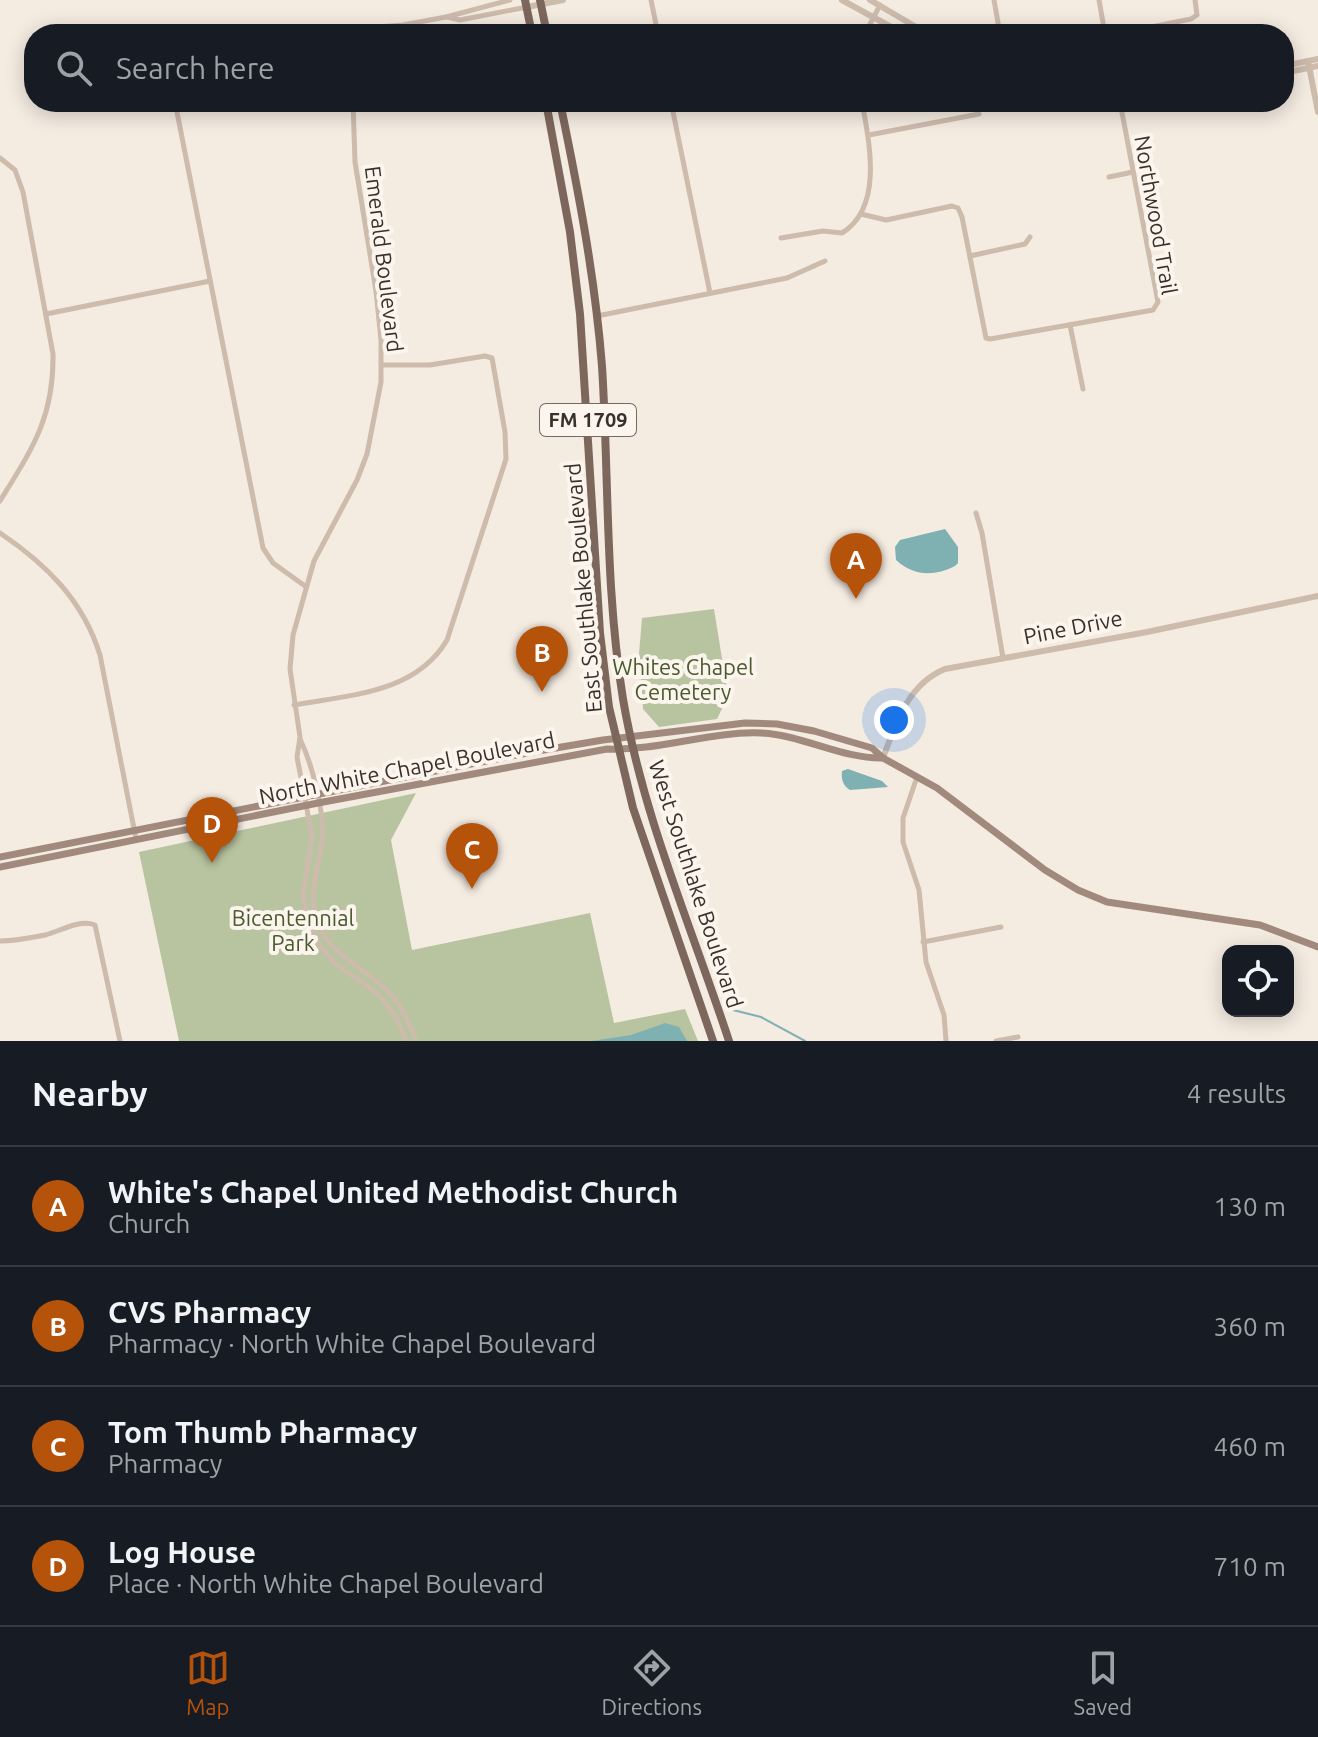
<!DOCTYPE html>
<html lang="en">
<head>
<meta charset="utf-8">
<style>
	body { margin:0; font-family:Ubuntu,sans-serif; background:#20242c; color:#f1f3f6 }
	.controls { position:absolute; right:24px; bottom:24px; display:grid; overflow:hidden; border-radius:16px; box-shadow:0 4px 20px #0003 }
	.controls button { width:72px; height:72px; display:grid; place-items:center; padding:0; border:0; border-bottom:2px solid #363941; background:#171b24; color:#f1f3f6; font:40px sans-serif }
	.you { position:absolute; left:894px; top:720px; width:28px; height:28px; margin:-20px; border:6px solid #fff; border-radius:50%; background:#1a73e8; box-shadow:0 0 0 12px #1a73e833 }
	.badge { display:grid; place-items:center; width:52px; height:52px; border-radius:50%; background:#b45309; color:#fff; font-size:26px; font-weight:700 }
	.pin { position:absolute; translate:-50% -66px; filter:drop-shadow(0 2px 4px #0008) }
	.pin::after { content:''; position:absolute; top:42px; width:28px; height:24px; background:inherit; clip-path:polygon(0 0,100% 0,50% 100%) }
	.list { margin:0; padding:0; list-style:none }
	h2 { display:flex; justify-content:space-between; align-items:center; height:104px; margin:0; padding:0 32px; font-size:34px }
	h2 small { font-size:26px; font-weight:400; color:#9ea1a6 }
	.list li { display:grid; grid-template-columns:52px 1fr auto; gap:24px; align-items:center; box-sizing:border-box; height:120px; padding:0 32px; border-top:2px solid #363941 }
	.list b { display:block; font-size:30px; white-space:nowrap }
	.list p { margin:0; font-size:26px; white-space:nowrap; color:#9ea1a6 }
	.list em { font-size:26px; font-style:normal; color:#9ea1a6 }
	.icon { flex:none; width:44px; height:44px; fill:none; stroke:currentColor; stroke-width:2; stroke-linecap:round; stroke-linejoin:round }
	.map { position:relative; flex:none; width:1318px; height:1041px; overflow:hidden }
	.search { position:absolute; background:#171b24; box-shadow:0 4px 20px #0003; left:24px; right:24px; top:24px; height:88px; display:flex; align-items:center; gap:20px; box-sizing:border-box; padding:0 28px; border-radius:32px; color:#9ea1a6; font-size:30px }
	.sheet { height:584px; background:#171b24 }
	nav { display:flex; justify-content:space-around; align-items:center; box-sizing:border-box; height:112px; border-top:2px solid #363941; background:#171b24; font-size:22px; color:#9ea1a6 }
	nav a { display:grid; justify-items:center; gap:4px }
	nav .on { color:#b45309 }
	.map>svg:first-child { display:block }
	.green { fill:#b8c4a0 }
	.water { fill:#7fb0b2 }
	.lines { fill:none; stroke-linecap:round; stroke-linejoin:round }
	.stream { stroke:#7fb0b2; stroke-width:2 }
	.minor { stroke:#cdbbac; stroke-width:5 }
	.tertiary { stroke:#cdbbac; stroke-width:6 }
	.secondary { stroke:#a18a7d; stroke-width:7 }
	.primary { stroke:#7d675c; stroke-width:8 }
	.labels { text-anchor:middle; stroke-width:8; stroke-linejoin:round; paint-order:stroke }
	.shield { fill:#fbf5ee; stroke:#756b66; stroke-width:2 }
	.shield-label { font-size:20px; font-weight:bold; fill:#3b302b }
	.street-label { font-size:22px; fill:#3b302b; stroke:#fbf5ee }
	.park-label { font-size:22px; fill:#4a5a2e; stroke:#fbf5ee }
</style>
</head>
<body>
<div class="map">
<svg width="1318" height="1041" viewBox="0 0 1318 1041">
	<rect width="100%" height="100%" fill="#f4ebe1"/>
	<!-- green -->
	<g class="green">
		<path d="M714,609L728,696L717,719L659,727L643,709L639,654L642,618Z"/>
		<path d="M416,793L391,840L412,950L590,913L614,1023L685,1009L698,1041H179L139,852Z"/>
	</g>
	<!-- water -->
	<g class="water">
		<path d="M945,529L958,547V563L955,566C933,577 914,576 896,560L895,547L900,540Z"/>
		<path d="M848,769L882,781L888,787L850,790C843,786 841,779 842,771Z"/>
		<path d="M665,1023L679,1027L687,1041H592L631,1035Z"/>
	</g>
	<g class="lines">
		<!-- stream -->
		<path class="stream" d="M733,1010L761,1017L805,1041"/>
		<!-- minor -->
		<g class="minor">
			<path d="M651,0L658,34"/>
			<path d="M994,0L1000,34"/>
			<path d="M1099,0L1105,34"/>
			<path d="M447,17L460,20L527,7"/>
			<path d="M290,34L403,25L446,17L510,0"/>
			<path d="M865,34L880,5"/>
			<path d="M1116,34L1191,19L1197,15L1195,0"/>
			<path d="M175,102L263,548L273,563L305,586"/>
			<path d="M353,102L355,162L376,291L381,340V382L367,454L357,480L314,561L293,635L290,669L300,737L297,757L312,836L303,895L309,926L323,950L338,966L373,990L384,1001L397,1019L406,1041"/>
			<path d="M671,102L710,293"/>
			<path d="M869,135L979,114"/>
			<path d="M0,158L15,170L23,192L53,354C54,418 32,449 0,501"/>
			<path d="M1109,177L1133,172"/>
			<path d="M861,214L886,220L952,206L958,208L962,217L986,338L990,339L1153,310L1158,302L1120,102"/>
			<path d="M781,238L823,231L842,233C884,207 869,141 862,102"/>
			<path d="M970,256L1025,244L1030,237"/>
			<path d="M46,314L210,281"/>
			<path d="M597,316L787,278L825,261"/>
			<path d="M1070,325L1083,389"/>
			<path d="M976,513L982,533L1003,658"/>
			<path d="M0,533C46,564 83,600 100,655L136,839"/>
			<path d="M294,705C350,695 416,693 447,640L506,459L505,432L492,358L485,356L430,365H382"/>
			<path d="M300,739C312,764 325,812 322,841C319,870 306,895 319,925C334,960 371,970 393,997C404,1010 410,1026 416,1041"/>
			<path d="M917,777L903,818V842L919,890L926,962L944,1015L946,1041"/>
			<path d="M0,941C16,941 30,938 45,935C61,931 79,919 95,925L120,1041"/>
			<path d="M923,942L1001,927"/>
			<path d="M996,1041L1018,1037"/>
		</g>
		<!-- tertiary -->
		<g class="tertiary">
			<path d="M842,0L904,34"/>
			<path d="M870,0L928,34"/>
			<path d="M527,7L563,0"/>
			<path d="M1308,61L1318,112"/>
			<path d="M1284,66L1318,59"/>
			<path d="M1284,73L1318,66"/>
			<path d="M1058,102L1120,106L1162,102"/>
			<path d="M883,758C896,723 908,684 945,669L1147,632L1318,596"/>
		</g>
		<!-- secondary -->
		<g class="secondary">
			<path d="M0,857L532,752L603,740L745,723L777,724L814,731L872,748L883,758L937,788L1045,870L1078,890L1107,902L1260,925L1318,947"/>
			<path d="M0,867L318,803L607,749C659,751 710,731 761,733C803,735 842,759 883,758"/>
		</g>
		<!-- primary -->
		<g class="primary">
			<path d="M525,0L532,34"/>
			<path d="M540,0L547,34"/>
			<path d="M546,102L570,232L580,314L600,633L609,707L633,808L713,1041"/>
			<path d="M560,102C578,189 595,277 602,366C609,477 605,589 623,699C643,817 692,928 729,1041"/>
		</g>
	</g>
	<g class="labels">
		<!-- shield labels -->
		<rect class="shield" x="540" y="404" width="96" height="32" rx="6"/>
		<g class="shield-label">
			<text x="588" y="427">FM 1709</text>
		</g>
		<!-- street labels -->
		<g class="street-label">
			<text transform="translate(1156 215) rotate(80)" y="8">Northwood Trail</text>
			<text transform="translate(384 259) rotate(83)" y="8">Emerald Boulevard</text>
			<text transform="translate(583 588) rotate(-95)" y="8">East Southlake Boulevard</text>
			<text transform="translate(1073 627) rotate(-11)" y="8">Pine Drive</text>
			<text transform="translate(407 768) rotate(-11)" y="8">North White Chapel Boulevard</text>
			<text transform="translate(696 884) rotate(72)" y="8">West Southlake Boulevard</text>
		</g>
		<!-- park labels -->
		<g class="park-label">
			<text x="683" y="675">Whites Chapel<tspan x="683" dy="25">Cemetery</tspan></text>
			<text x="293" y="926">Bicentennial<tspan x="293" dy="25">Park</tspan></text>
		</g>
	</g>
</svg>
<div class="controls">
<button><svg class="icon" aria-label="locate" viewBox="0 0 24 24"><circle cx="12" cy="12" r="6"/><path d="M12 2v4M12 18v4M2 12h4M18 12h4"/></svg></button>
</div>
<div class="you"></div>
<div class="pin badge" style="left:856px;top:599px">A</div>
<div class="pin badge" style="left:542px;top:692px">B</div>
<div class="pin badge" style="left:472px;top:889px">C</div>
<div class="pin badge" style="left:212px;top:863px">D</div>
<div class="search"><svg class="icon" aria-label="search" viewBox="0 0 24 24"><circle cx="10" cy="10" r="6"/><path d="M15 15l6 6"/></svg>Search here</div>
</div>
<section class="sheet">
<h2>Nearby<small>4 results</small></h2>
<ul class="list">
<li><span class="badge">A</span><div><b>White's Chapel United Methodist Church</b><p>Church</p></div><em>130 m</em></li>
<li><span class="badge">B</span><div><b>CVS Pharmacy</b><p>Pharmacy · North White Chapel Boulevard</p></div><em>360 m</em></li>
<li><span class="badge">C</span><div><b>Tom Thumb Pharmacy</b><p>Pharmacy</p></div><em>460 m</em></li>
<li><span class="badge">D</span><div><b>Log House</b><p>Place · North White Chapel Boulevard</p></div><em>710 m</em></li>
</ul>
</section>
<nav>
<a class="on"><svg class="icon" aria-label="map" viewBox="0 0 24 24"><path d="M3 6l6-2 6 2 6-2v14l-6 2-6-2-6 2zM9 4v14M15 6v14"/></svg>Map</a>
<a><svg class="icon" aria-label="directions" viewBox="0 0 24 24"><path d="M12 3l9 9-9 9-9-9zM9 14v-3h6M13 9l2 2-2 2"/></svg>Directions</a>
<a><svg class="icon" aria-label="saved" viewBox="0 0 24 24"><path d="M7 4h10v16l-5-4-5 4z"/></svg>Saved</a>
</nav>
</body>
</html>
